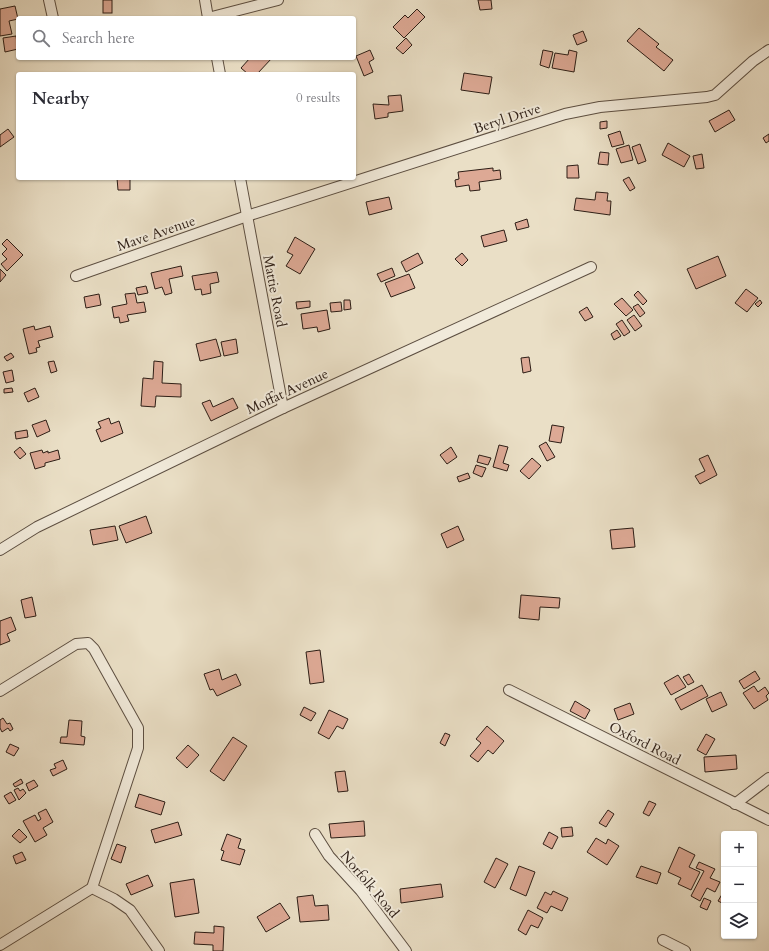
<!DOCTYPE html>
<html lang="en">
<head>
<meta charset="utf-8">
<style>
	body { margin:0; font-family:Cardo,serif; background:#f7f7f7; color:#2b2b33 }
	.controls { position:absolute; right:12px; bottom:12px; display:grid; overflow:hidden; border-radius:4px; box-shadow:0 1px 3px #0004 }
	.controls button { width:36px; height:36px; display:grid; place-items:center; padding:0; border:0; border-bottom:1px solid #e1e1e2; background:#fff; color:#2b2b33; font:20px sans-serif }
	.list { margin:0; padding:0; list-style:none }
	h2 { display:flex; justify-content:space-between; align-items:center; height:52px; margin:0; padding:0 16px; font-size:17px }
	h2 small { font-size:13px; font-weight:400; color:#7c7c81 }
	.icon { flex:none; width:22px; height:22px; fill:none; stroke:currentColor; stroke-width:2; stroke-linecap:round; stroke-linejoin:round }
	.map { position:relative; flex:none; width:769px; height:951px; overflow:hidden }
	.search { position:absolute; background:#fff; box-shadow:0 1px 3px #0004; left:16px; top:16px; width:340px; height:44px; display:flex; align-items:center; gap:10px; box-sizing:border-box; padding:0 14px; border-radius:4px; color:#7c7c81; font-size:15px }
	.panel { position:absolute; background:#fff; box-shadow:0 1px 3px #0004; left:16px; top:72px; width:340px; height:108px; border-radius:4px }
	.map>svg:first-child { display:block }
	.building { fill:#dda995; stroke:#2c1d15 }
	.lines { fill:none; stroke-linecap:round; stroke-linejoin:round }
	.minor-casing { stroke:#5c4e41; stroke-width:12 }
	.minor { stroke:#f1eada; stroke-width:10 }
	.labels { text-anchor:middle; stroke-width:4; stroke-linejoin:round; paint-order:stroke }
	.street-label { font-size:14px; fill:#2c1d15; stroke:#f1eada }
</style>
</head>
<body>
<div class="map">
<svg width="769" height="951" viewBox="0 0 769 951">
	<rect width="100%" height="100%" fill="#eadfc6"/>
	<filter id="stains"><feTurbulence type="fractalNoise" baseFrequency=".005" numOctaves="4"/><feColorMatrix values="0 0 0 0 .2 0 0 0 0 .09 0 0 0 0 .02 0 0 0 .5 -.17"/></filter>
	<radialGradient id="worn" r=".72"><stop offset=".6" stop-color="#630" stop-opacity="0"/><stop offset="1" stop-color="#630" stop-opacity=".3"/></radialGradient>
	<!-- building -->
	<g class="building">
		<rect x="103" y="0" width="9" height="13"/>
		<path d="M478,0H491L492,9L480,10Z"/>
		<path d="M15,6L18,19L9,21L12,34L0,36V9Z"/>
		<path d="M417,9L425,17L404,38L393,27L405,15L408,18Z"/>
		<path d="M639,28L659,44L656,47L673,60L664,71L627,41Z"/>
		<path d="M583,31L587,41L577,45L573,35Z"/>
		<path d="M16,36L18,49L5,52L3,38Z"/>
		<path d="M406,38L412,45L403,54L396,48Z"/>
		<path d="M370,50L374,59L369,62L373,72L364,76L356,56Z"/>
		<path d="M543,50L553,52L549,68L540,65Z"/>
		<path d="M569,50L577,52L574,72L552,68L555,53L568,55Z"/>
		<path d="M250,58H272L257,74H248L241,68Z"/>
		<path d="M464,73L492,77L489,94L461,90Z"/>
		<path d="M401,95L403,111L388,113V117L375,119L373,104L389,105L388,96Z"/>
		<path d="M729,110L735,120L715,132L709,121Z"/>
		<path d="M607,121V128L600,129V122Z"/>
		<path d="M8,129L14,137L0,147V135Z"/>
		<path d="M620,131L624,144L612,147L608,135Z"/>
		<path d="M769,134V141L766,143L763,138Z"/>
		<path d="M668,143L690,156L684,167L662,155Z"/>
		<path d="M640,144L646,161L638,164L632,147Z"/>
		<path d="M629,145L633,160L621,163L616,149Z"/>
		<path d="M600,152L609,153L608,165L598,164Z"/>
		<path d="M702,154L704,168L696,169L693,156Z"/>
		<path d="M578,165L579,178H567V166Z"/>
		<path d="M493,168V171L500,170L501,179L479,182L480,190L470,191L469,185L456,187L455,180L459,179L458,172Z"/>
		<path d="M629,177L635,188L630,191L623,180Z"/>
		<path d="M117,178H130V190H118Z"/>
		<path d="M596,192L608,193L607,201H611L610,215L574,210L576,198L595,200Z"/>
		<path d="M389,197L392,209L369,215L366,202Z"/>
		<path d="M527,219L529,227L517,230L515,223Z"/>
		<path d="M504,230L507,241L484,247L481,236Z"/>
		<path d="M295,237L315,249L300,274L286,266L293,255L287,252Z"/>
		<path d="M7,239L23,255L7,271L1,264L7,259L2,254L7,249L2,244Z"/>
		<path d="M418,253L423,263L406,272L401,262Z"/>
		<path d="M462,253L468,260L462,266L455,259Z"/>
		<path d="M718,256L726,276L696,289L687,269Z"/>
		<path d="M181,266L183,276L169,279L172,293L165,295L162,287L155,289L151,273Z"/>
		<path d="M392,268L395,276L381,282L377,274Z"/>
		<path d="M0,269L6,275L0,282Z"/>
		<path d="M217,272L219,282L210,284L211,293L202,295L201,289L195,290L192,276Z"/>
		<path d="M409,274L415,288L391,297L385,283Z"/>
		<path d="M146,286L148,293L138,295L136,288Z"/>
		<path d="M746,289L758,298L747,312L735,303Z"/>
		<path d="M638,291L647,301L643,305L634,295Z"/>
		<path d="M135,293L137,303L144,302L146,312L127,315L129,321L120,323L119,317L114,318L112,307L127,304L125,294Z"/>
		<path d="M99,294L101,305L86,308L84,297Z"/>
		<path d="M622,298L633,310L626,316L614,304Z"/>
		<path d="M344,300H350L351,309L344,310Z"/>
		<path d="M760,300L762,303L758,307L755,304Z"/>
		<path d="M310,301V307L297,309L296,302Z"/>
		<path d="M341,302L342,311L331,312L330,303Z"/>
		<path d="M638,304L645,313L640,317L633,307Z"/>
		<path d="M587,307L593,317L585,321L579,312Z"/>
		<path d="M327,310L330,329L318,332L317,327L303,329L301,314Z"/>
		<path d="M634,315L642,326L635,331L627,320Z"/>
		<path d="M622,320L630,332L624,336L616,324Z"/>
		<path d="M34,326L35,330L50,326L53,337L38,341L40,347L36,348L37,352L29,354L23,329Z"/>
		<path d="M617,330L621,336L614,340L611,334Z"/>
		<path d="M216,339L221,356L200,361L196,344Z"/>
		<path d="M236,339L238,353L224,356L221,342Z"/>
		<path d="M11,353L14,357L7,361L4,357Z"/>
		<path d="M529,357L531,371L523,373L521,358Z"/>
		<path d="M54,361L57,371L51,373L48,362Z"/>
		<path d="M154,361L163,362L162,383L181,384V397L156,396L155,407L141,406L143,378L153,379Z"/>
		<path d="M12,370L14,381L6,383L3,372Z"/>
		<path d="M12,388L13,392L4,393V389Z"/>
		<path d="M35,388L39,397L28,402L24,393Z"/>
		<path d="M233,398L238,408L211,421L202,403L210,400L213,407Z"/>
		<path d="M109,418L111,424L119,421L123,433L101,442L96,430L101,428L98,422Z"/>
		<path d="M46,420L50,431L37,437L32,425Z"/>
		<path d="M552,425L564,427L561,443L549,441Z"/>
		<path d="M27,430L28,437L16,439L15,432Z"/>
		<path d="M546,442L555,457L547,461L539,446Z"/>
		<path d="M499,445L508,447L503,463L509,465L507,471L493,467Z"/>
		<path d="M20,447L26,454L20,459L14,452Z"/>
		<path d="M451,447L457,457L447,464L440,455Z"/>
		<path d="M42,450L43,453L48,451V453L58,450L60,459L45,463V466L35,469L30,453Z"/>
		<path d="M479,455L491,458L488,465L477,462Z"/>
		<path d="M708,455L717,475L700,484L695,476L705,471L699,459Z"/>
		<path d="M532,458L541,466L529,479L520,471Z"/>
		<path d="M476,465L486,468L482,477L473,473Z"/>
		<path d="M468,473L470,478L459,482L457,477Z"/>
		<path d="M146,516L152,533L126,543L119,526Z"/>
		<path d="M115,526L118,540L93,545L90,530Z"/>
		<path d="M458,526L464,540L447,548L441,534Z"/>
		<path d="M633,528L635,547L612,549L610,530Z"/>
		<path d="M521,595L560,598L559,608L540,607L539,620L519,618Z"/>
		<path d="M32,597L36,616L25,618L21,600Z"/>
		<path d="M11,617L16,630L7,634L10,641L0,645V621Z"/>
		<path d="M320,650L324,682L310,684L306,652Z"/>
		<path d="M219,669L222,680L236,674L241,685L217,696L213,689L210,690L204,674Z"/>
		<path d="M755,671L760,679L744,689L739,681Z"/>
		<path d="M689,674L694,682L688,685L683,677Z"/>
		<path d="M678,675L686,687L671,695L664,683Z"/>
		<path d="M702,685L708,696L681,710L675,699Z"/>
		<path d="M754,686L758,692L765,687L769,693L766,696L768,700L754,709L743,693Z"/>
		<path d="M721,692L727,705L712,712L706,699Z"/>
		<path d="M575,701L590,710L585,719L570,711Z"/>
		<path d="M630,703L634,714L618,720L614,709Z"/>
		<path d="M304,707L316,713L311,721L300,715Z"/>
		<path d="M329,710L348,719L343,729L337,726L329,739L318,733Z"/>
		<path d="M3,718L7,724L10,723L13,729L10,731L8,728L2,732L0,728V720Z"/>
		<path d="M69,720L82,721L81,736L85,737L84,745L60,743L61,737H67Z"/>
		<path d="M487,726L504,741L493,754L488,750L478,762L470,756L481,743L476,739Z"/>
		<path d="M445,733L450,735L445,746L440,743Z"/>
		<path d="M706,734L715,739L706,755L697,750Z"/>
		<path d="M233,737L247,746L224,781L210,771Z"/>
		<path d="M10,744L19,748L14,756L6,752Z"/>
		<path d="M188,745L199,755L187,768L176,758Z"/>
		<path d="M736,755L737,769L705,772L704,757Z"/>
		<path d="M63,760L67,769L53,776L50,770L56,768L54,764Z"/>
		<path d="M345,771L348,791L338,792L335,772Z"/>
		<path d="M21,779L23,783L15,787L13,784Z"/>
		<path d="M34,780L38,786L29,791L26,784Z"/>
		<path d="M18,788L20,791L23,789L26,793L19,800L14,790Z"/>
		<path d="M11,792L16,800L9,804L4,796Z"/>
		<path d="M139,794L165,802L161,815L135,807Z"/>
		<path d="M649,801L656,804L649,816L643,813Z"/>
		<path d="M46,809L53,822L43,828L47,835L35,842L23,821L35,815L38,821L41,819L38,813Z"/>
		<path d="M608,810L614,814L606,827L599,823Z"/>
		<path d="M364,821L365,836L331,838L329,824Z"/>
		<path d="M178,822L182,835L155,843L151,830Z"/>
		<path d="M572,827L573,836L562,837L561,828Z"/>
		<path d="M19,829L27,837L20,843L12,836Z"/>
		<path d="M549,832L558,837L552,849L543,844Z"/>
		<path d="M227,834L241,839L238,848L245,850L240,865L221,860L224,851L221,850Z"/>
		<path d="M596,838L606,844L608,839L619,846L607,865L587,852Z"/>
		<path d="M117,844L126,847L121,863L111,859Z"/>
		<path d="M679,847L695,855L689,867L700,872L691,890L678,884L681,878L668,872Z"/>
		<path d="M22,852L26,860L16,864L13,856Z"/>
		<path d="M496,858L508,864L495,888L484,882Z"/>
		<path d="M699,862L715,869L710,878L720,882L715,892L707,888L700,901L691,896L704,871L696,868Z"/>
		<path d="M519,866L535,872L526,896L510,889Z"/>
		<path d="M641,866L661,873L657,884L636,877Z"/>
		<path d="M148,875L153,886L131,895L126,884Z"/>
		<path d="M194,879L199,913L175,917L170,883Z"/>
		<path d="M441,884L443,897L401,903L400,889Z"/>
		<path d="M553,891L568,898L562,911L551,906L547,913L537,908L545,892L551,895Z"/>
		<path d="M724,891V904L718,901Z"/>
		<path d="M313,895L315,906L328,905L329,920L300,922L297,897Z"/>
		<path d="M704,898L711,901L707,910L700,907Z"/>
		<path d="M280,903L290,918L266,932L257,917Z"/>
		<path d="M528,910L543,918L538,928L531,925L526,935L518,930Z"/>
		<path d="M214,926L224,927L223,951H213V945L194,944L195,932L214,933Z"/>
	</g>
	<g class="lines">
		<defs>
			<g id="minor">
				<path d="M49,0L53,18"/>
				<path d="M205,0L208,18"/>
				<path d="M208,18L278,0"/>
				<path d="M217,58L220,74"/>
				<path d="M240,178L283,408"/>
				<path d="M76,276L247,216L565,114L600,107L707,97L715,95L753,61L769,50"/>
				<path d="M0,550L37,527L283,408L591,267"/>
				<path d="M509,690L769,820"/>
				<path d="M0,691L76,644L88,643L94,649L138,728V748L92,888"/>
				<path d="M735,804L769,778"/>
				<path d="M315,834L329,856L361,891L406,951"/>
				<path d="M663,940L685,951"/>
				<path d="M0,945L92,888L114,899L130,910L159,951"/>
			</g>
		</defs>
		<!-- minor casing -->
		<use href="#minor" class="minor-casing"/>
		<!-- minor -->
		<use href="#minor" class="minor"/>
	</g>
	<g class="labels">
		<!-- street labels -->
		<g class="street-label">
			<text transform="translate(507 118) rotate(-18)" y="5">Beryl Drive</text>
			<text transform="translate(156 233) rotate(-19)" y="5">Mave Avenue</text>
			<text transform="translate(275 291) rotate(79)" y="5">Mattie Road</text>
			<text transform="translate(287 391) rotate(-25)" y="5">Moffat Avenue</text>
			<text transform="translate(645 743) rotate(27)" y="5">Oxford Road</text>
			<text transform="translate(370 884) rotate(50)" y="5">Norfolk Road</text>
		</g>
	</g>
	<rect width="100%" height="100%" filter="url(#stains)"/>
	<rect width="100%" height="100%" fill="url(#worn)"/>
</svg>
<div class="controls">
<button>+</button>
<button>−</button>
<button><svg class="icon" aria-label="layers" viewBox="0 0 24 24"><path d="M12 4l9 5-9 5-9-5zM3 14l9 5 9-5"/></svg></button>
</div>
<div class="search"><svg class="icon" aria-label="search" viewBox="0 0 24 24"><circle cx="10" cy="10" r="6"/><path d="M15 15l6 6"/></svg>Search here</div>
<section class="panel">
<h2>Nearby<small>0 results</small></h2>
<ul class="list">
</ul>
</section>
</div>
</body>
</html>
